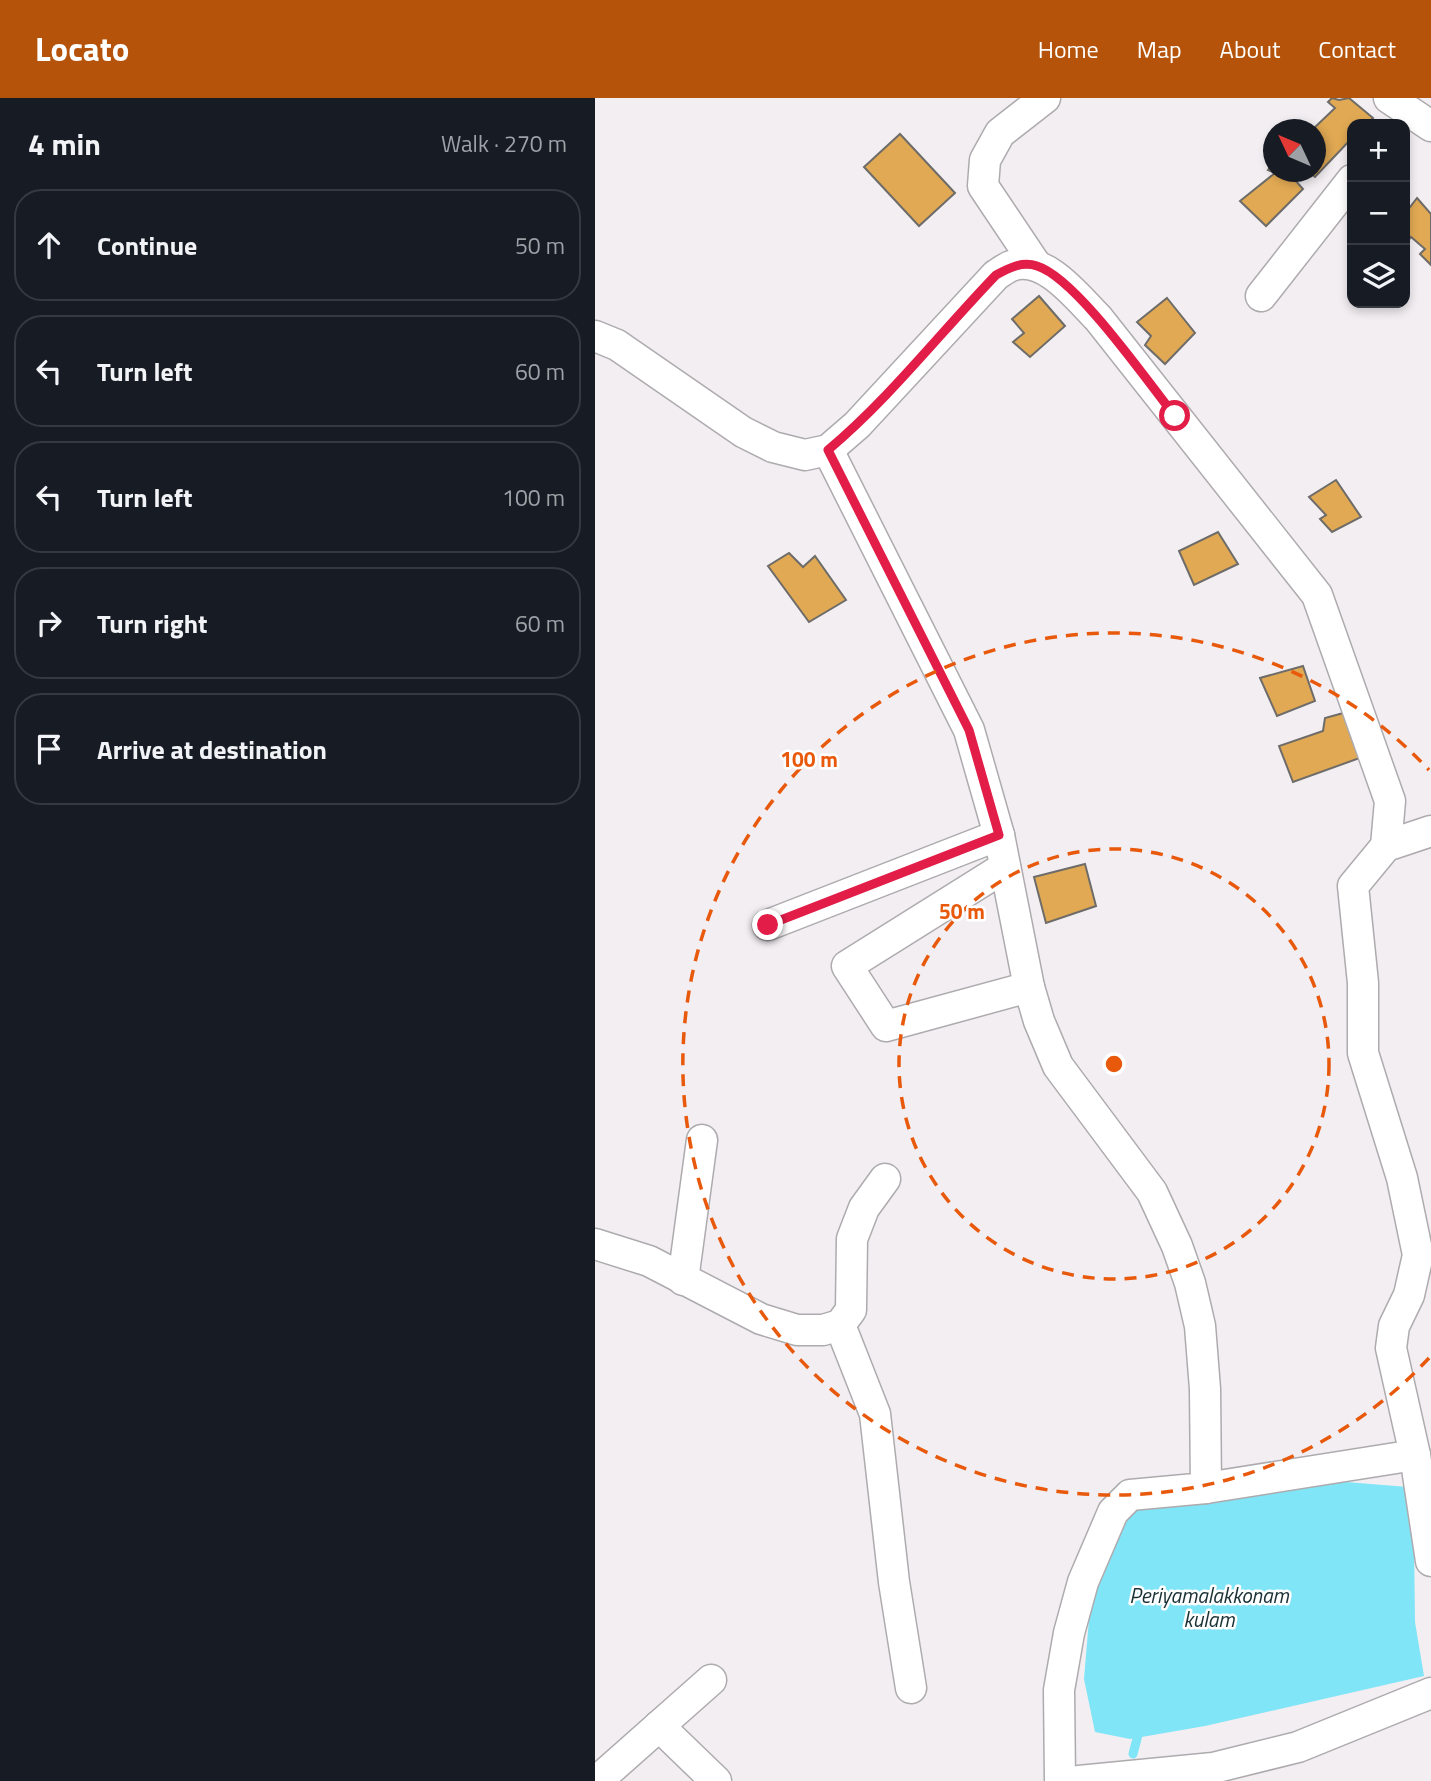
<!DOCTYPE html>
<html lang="en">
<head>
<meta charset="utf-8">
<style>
	body { margin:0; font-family:"Titillium Web",sans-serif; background:#242831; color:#f1f3f6 }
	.controls { position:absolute; right:21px; top:21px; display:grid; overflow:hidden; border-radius:14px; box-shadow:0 4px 10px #0003 }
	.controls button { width:63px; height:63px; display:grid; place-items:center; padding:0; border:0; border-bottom:2px solid #363941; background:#171b24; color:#f1f3f6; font:35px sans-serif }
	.compass { position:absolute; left:668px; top:21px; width:63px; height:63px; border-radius:50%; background:#171b24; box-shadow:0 4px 10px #0003; rotate:314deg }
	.stop { position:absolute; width:21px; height:21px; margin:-16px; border:5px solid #e11d48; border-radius:50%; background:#fff }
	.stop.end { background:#e11d48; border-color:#fff; box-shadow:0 2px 7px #0008 }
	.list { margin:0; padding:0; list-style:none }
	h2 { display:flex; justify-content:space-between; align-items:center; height:91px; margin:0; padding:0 28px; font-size:30px }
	h2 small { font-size:23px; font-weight:400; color:#9ea1a6 }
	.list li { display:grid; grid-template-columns:46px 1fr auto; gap:21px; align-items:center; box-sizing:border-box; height:112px; margin:0 14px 14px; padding:0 14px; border:2px solid #363941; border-radius:28px }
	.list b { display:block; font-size:26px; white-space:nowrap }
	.list em { font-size:23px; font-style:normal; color:#9ea1a6 }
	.icon { flex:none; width:38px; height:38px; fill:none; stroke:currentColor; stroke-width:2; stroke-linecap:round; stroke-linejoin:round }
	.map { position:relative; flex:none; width:836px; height:1683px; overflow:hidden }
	header { display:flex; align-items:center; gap:42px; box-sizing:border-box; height:98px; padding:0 35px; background:#b45309; color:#fff }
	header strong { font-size:33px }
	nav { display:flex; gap:38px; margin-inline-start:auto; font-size:24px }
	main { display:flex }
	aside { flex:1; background:#171b24 }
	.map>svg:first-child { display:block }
	.water { fill:#80e5f7 }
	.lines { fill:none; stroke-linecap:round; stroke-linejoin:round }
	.stream { stroke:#80e5f7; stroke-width:9 }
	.building { fill:#e1a953; stroke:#6e6c69; stroke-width:2 }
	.minor-casing { stroke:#aeabae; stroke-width:33 }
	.minor { stroke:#fff; stroke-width:30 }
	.route { stroke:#e11d48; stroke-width:9 }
	.ring { fill:none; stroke:#e8590c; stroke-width:3.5; stroke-dasharray:12 9 }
	.labels { text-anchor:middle; stroke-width:5; stroke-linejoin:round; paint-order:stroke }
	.water-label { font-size:21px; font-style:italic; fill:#1a3136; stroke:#fff }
	.centre { fill:#e8590c; stroke:#fff; stroke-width:3.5 }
	.ring-label { font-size:21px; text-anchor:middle; font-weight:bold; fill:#e8590c; stroke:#fff; stroke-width:5; stroke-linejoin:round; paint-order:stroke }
</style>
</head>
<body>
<header>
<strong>Locato</strong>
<nav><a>Home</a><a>Map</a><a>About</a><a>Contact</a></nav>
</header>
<main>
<aside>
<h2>4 min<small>Walk · 270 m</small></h2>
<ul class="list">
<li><svg class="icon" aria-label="ahead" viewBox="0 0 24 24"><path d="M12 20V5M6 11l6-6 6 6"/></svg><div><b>Continue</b></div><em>50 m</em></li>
<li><svg class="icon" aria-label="left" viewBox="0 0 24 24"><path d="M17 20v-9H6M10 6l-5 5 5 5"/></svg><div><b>Turn left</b></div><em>60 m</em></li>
<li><svg class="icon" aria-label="left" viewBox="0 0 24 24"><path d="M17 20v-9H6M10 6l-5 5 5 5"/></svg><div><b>Turn left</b></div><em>100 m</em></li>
<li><svg class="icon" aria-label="right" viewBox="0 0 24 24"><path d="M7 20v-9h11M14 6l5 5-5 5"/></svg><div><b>Turn right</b></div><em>60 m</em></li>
<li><svg class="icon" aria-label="arrive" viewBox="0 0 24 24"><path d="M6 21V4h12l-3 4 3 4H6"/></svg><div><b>Arrive at destination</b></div></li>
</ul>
</aside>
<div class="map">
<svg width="836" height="1683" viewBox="0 0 836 1683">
	<rect width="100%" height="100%" fill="#f2eef2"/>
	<!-- water -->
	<path class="water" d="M751,1384L813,1389L819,1446L820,1524L829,1578L610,1628L535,1641L500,1634L489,1581L494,1521L504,1463L533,1404L684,1386Z"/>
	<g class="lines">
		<!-- stream -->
		<path class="stream" d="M538,1656L545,1629"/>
	</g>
	<!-- building -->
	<g class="building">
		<path d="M737,0L744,2L754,0L778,20L771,26H757V40L720,79L714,74H720V32H717L740,10L733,4Z"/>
		<path d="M305,36L360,95L324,128L269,69Z"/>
		<path d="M678,65V74H693L708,91L671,128L645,103L680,75L673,72Z"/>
		<path d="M822,100L836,116V167L825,156L830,151L816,139L810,147V111L812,113Z"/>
		<path d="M444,198L470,228L435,259L418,244L429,235L417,221Z"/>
		<path d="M572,200L600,235L570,266L550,247L556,238L542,224Z"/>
		<path d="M741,382L766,419L737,434L725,421L731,417L714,399Z"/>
		<path d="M623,434L643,466L599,487L584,453Z"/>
		<path d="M194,455L208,469L220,458L251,502L214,524L173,468Z"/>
		<path d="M708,568L720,603L682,618L665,580Z"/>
		<path d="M752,614L773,657L698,684L684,648L728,633L730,620Z"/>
		<path d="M490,766L501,808L451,825L439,779Z"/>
	</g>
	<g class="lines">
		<defs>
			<g id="minor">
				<path d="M794,0L836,28"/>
				<path d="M441,167L388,88L390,62L405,35L450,0"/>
				<path d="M666,198L757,82"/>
				<path d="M0,238L22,247L148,334L178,349L210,357L233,352L262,327L401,177C406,174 411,170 416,168C449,155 483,200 503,220L722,497L795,703L791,748"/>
				<path d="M233,352L374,632L404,737L434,889L444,923L463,968L557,1094L582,1148L595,1185L605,1228L610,1291L611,1390L535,1397L518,1414L488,1484L474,1535L464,1592L465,1683"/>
				<path d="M836,733L791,748L758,788L768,885V955L807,1080L823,1157L814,1197L799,1228L796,1250L820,1357L836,1463"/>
				<path d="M410,769L252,868L291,928L434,889"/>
				<path d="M173,827L404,737"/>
				<path d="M0,1146L54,1163L166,1221L202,1232H228L245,1227L256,1212L257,1141L269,1110L290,1081"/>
				<path d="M88,1182L107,1042"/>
				<path d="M245,1227L280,1316L299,1484L316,1590"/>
				<path d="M611,1390L820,1357"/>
				<path d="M64,1628L121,1683"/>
				<path d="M2,1683L116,1582"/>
				<path d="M484,1683L618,1670L703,1649L836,1595"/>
			</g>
		</defs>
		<!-- minor casing -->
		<use href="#minor" class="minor-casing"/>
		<!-- minor -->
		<use href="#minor" class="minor"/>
	</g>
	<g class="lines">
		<!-- route -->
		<path class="route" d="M173,827L404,737L374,632L233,352C295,300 345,235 401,177C414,170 427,163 442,168C481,180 552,283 580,318"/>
	</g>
	<!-- distance rings -->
	<g class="ring">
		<circle cx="519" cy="966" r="215"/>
		<path d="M834 1260A431 431 0 1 1 834 672"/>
	</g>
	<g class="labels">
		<!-- water labels -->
		<g class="water-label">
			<text x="614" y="1505">Periyamalakkonam<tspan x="614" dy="24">kulam</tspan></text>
		</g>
	</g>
	<circle cx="519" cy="966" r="10" class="centre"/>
	<g class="ring-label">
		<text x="214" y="669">100 m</text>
		<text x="367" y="821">50 m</text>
	</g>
</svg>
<div class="controls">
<button>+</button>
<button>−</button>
<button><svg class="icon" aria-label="layers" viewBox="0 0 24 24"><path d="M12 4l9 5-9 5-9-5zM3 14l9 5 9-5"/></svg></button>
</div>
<svg class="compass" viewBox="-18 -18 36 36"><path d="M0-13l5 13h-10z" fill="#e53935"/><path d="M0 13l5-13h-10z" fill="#9ea1a6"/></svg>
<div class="stop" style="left:580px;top:318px"></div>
<div class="stop end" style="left:173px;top:827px"></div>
</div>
</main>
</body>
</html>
